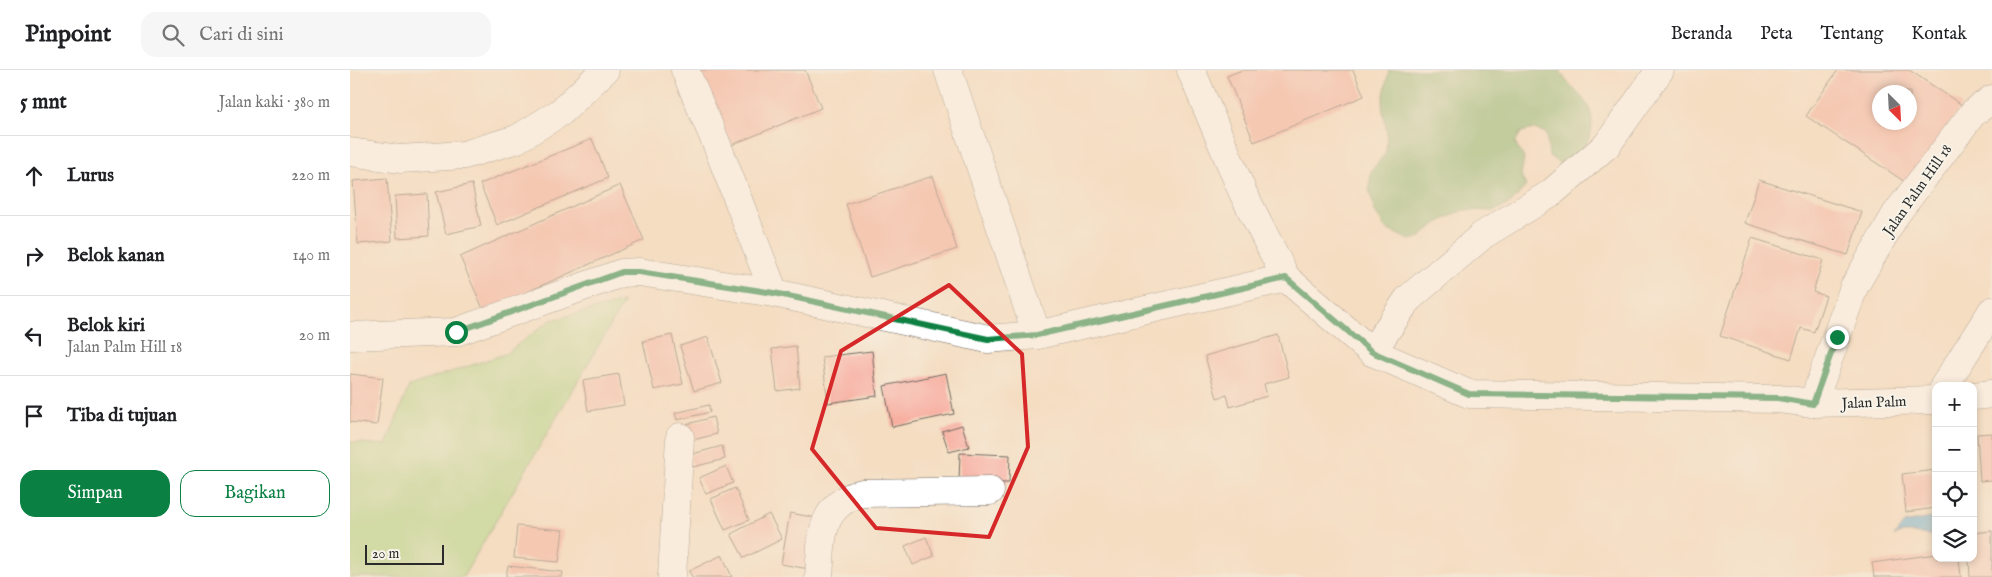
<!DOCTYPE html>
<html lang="id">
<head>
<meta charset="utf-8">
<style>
	body { margin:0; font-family:"IM FELL English",serif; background:#f6f6f6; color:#202124 }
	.controls { position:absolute; right:15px; bottom:15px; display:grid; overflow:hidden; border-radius:10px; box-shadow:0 2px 8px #0003 }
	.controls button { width:45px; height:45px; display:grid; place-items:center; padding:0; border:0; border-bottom:1px solid #e0e0e0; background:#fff; color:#202124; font:25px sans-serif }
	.compass { position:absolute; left:1522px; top:15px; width:45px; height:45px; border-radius:50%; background:#fff; box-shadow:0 2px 8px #0003; rotate:156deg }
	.scale { position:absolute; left:15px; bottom:12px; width:79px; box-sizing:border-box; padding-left:5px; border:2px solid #2b2b2b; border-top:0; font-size:14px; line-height:18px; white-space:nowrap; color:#2b2b2b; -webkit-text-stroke:4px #f7f3e8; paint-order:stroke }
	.stop { position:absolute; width:15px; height:15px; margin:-11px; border:4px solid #0b8043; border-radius:50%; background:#fff }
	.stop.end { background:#0b8043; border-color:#fff; box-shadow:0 1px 5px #0008 }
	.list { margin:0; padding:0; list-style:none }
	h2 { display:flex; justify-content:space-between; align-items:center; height:65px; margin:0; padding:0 20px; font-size:21px }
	h2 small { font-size:16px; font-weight:400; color:#757577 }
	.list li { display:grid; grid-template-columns:32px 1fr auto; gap:15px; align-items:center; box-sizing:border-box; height:80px; padding:0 20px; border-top:1px solid #e0e0e0 }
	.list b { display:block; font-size:19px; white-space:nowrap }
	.list p { margin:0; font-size:16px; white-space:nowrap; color:#757577 }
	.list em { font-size:16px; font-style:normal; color:#757577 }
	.actions { display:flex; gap:10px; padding:15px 20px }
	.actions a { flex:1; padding:11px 0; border:1px solid #0b8043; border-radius:15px; text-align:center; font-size:18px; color:#0b8043 }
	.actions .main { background:#0b8043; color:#fff }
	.icon { flex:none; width:28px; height:28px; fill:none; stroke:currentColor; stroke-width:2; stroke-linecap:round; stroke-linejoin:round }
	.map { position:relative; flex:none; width:1642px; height:507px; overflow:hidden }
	header { display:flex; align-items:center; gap:30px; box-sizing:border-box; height:70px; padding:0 25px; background:#fff; border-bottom:1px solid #e0e0e0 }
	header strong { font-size:24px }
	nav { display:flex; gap:28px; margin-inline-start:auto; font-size:18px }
	.search { width:350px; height:45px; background:#f6f6f6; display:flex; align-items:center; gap:12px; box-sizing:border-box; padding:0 18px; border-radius:15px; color:#757577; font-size:19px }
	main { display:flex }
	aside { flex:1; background:#fff }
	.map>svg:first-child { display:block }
	.green { fill:#a9d784; stroke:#6a8158 }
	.forest { fill:#86b872; stroke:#58724e }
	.water { fill:#5aacd5; stroke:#426c80 }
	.building { fill:#f7afa0; fill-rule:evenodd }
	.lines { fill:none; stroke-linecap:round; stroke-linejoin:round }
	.minor-casing { stroke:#716960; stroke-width:29 }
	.minor { stroke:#fff; stroke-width:28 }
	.route { stroke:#0b8043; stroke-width:6 }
	.marked { fill:none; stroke:#d62828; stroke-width:4; stroke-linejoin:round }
	.labels { text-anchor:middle; stroke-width:4; stroke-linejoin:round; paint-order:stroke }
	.street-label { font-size:15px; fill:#2b2b2b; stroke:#f7f3e8 }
</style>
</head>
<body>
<header>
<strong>Pinpoint</strong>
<div class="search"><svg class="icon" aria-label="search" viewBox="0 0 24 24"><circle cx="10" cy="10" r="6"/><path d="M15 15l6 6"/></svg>Cari di sini</div>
<nav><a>Beranda</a><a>Peta</a><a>Tentang</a><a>Kontak</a></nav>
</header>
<main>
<aside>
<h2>5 mnt<small>Jalan kaki · 380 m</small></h2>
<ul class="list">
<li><svg class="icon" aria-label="ahead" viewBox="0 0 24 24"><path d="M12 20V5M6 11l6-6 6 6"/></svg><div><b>Lurus</b></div><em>220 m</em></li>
<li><svg class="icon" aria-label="right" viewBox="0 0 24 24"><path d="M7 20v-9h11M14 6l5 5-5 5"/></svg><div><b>Belok kanan</b></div><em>140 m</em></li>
<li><svg class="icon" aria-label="left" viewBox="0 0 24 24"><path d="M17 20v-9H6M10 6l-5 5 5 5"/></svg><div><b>Belok kiri</b><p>Jalan Palm Hill 18</p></div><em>20 m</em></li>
<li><svg class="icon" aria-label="arrive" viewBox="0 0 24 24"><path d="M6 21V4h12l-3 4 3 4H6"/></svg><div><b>Tiba di tujuan</b></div></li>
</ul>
<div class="actions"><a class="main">Simpan</a><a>Bagikan</a></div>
</aside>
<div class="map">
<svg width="1642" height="507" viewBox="0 0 1642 507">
	<rect width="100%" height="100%" fill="#f7f3e8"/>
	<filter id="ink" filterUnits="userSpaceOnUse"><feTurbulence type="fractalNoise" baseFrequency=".02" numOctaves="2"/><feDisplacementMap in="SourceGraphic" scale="10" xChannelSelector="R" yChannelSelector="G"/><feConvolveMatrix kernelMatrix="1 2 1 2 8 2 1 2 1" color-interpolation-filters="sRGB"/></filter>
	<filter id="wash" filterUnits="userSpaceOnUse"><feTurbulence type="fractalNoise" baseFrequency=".0096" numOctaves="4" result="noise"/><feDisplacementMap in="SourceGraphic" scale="20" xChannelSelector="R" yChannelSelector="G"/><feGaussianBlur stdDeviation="1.12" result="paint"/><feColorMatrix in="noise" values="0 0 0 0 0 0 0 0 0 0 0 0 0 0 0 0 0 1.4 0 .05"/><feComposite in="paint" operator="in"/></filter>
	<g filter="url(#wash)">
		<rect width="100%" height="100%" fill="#f4ddc1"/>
		<!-- green -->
		<path class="green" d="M274,232L113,507H0V372L36,375L59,316L155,284L201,250Z"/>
		<!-- forest -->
		<path class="forest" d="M1039,0H1210C1216,15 1230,22 1238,36C1250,58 1234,89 1210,94L1199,86L1196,63L1184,59L1171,62L1165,73L1174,88L1171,105L1176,116L1161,133L1144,141L1113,140L1085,154L1071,167L1065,169L1059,170L1036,159L1025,142L1019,119L1021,101L1036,83L1037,64L1032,35Z"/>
		<!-- water -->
		<path class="water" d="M1586,447V465C1574,466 1553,459 1544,466L1554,453Z"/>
		<g id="blocks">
			<!-- building -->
			<g class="building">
				<path d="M348,0H455L471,38L379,76Z"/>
				<path d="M892,0H1003L1014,26L904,72L877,6Z"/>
				<path d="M1488,0H1559L1612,35L1558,114L1456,46ZM1530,22H1560V52H1530Z"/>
				<path d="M242,69L258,108L147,155L130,114Z"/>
				<path d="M583,106L607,179L520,207L496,134Z"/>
				<path d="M37,108L42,171L8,174L3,111Z"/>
				<path d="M1409,110L1512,142L1498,185L1395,153Z"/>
				<path d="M122,114L131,156L96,164L86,122Z"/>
				<path d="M270,115L294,170L134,241L110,187Z"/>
				<path d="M77,124L79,166L47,168L45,126Z"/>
				<path d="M1402,168L1473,190L1463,222L1476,226L1464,262L1451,258L1441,289L1370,266Z"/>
				<path d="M322,265L333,314L304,320L293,271Z"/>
				<path d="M928,265L939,307L914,314L917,326L880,337L877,325L867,328L855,286Z"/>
				<path d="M358,267L372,313L344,321L330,276Z"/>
				<path d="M446,276L450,318L427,321L422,279Z"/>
				<path d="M522,281L527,326L478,333L472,287Z"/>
				<path d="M596,303L604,344L542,357L534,316Z"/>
				<path d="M0,304L33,308L27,355L0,352Z"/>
				<path d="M269,304L274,335L238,341L233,310Z"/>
				<path d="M359,335L360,342L327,350L325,343Z"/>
				<path d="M363,347L367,364L339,371L334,355Z"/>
				<path d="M612,355L619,377L599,382L592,361Z"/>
				<path d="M1642,363V410L1630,411L1627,364Z"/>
				<path d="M372,376L375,389L343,397L339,385Z"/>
				<path d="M610,383L660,385L659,413L609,412Z"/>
				<path d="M376,396L383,413L356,424L349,408Z"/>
				<path d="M1586,400V438L1556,442L1552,404Z"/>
				<path d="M385,418L399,450L375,460L361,429Z"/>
				<path d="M440,443L467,448L459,499L431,494Z"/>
				<path d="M419,444L432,469L394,488L381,464Z"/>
				<path d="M167,456L213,460L209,492L164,488Z"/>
				<path d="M1642,461V507H1620L1619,488H1623V463Z"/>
				<path d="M576,467L584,486L563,495L555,476Z"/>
				<path d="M1586,484V488H1609L1611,507H1524L1522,493Z"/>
				<path d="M372,485L382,507H342L339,501Z"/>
				<path d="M158,496L213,502L212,507H156Z"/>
			</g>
		</g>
	</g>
	<g filter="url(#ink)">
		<use href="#blocks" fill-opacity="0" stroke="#716960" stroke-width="1"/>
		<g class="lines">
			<defs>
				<g id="minor">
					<path d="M335,0L367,75L424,223"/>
					<path d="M598,0L687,265"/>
					<path d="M841,0L893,123L936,208"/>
					<path d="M0,82L50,89L114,85L167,69L211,42L255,0"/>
					<path d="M0,266L106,262L272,203L289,202L424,223L638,269L687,265L936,208L1022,282L1119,324L1428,329L1463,333L1586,330"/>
					<path d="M1022,282L1058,229L1133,165L1200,124L1257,75L1310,0"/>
					<path d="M1594,316L1642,241"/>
					<path d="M1623,326L1642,324"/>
					<path d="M1463,333L1504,217L1546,144L1623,43L1642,29"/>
					<path d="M322,507L330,367"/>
					<path d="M469,507C472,469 468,435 512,423L640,421"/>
				</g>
			</defs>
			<!-- minor casing -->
			<use href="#minor" class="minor-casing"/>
			<!-- minor -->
			<use href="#minor" class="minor"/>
		</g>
	</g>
	<g class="lines" filter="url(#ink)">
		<!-- route -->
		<path class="route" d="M106,262L272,202H289L424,223L638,269L687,265L936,208L1022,282L1119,324L1428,328L1463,334L1487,267"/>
	</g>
	<!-- marked area -->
	<path d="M0 0H1642V507H0ZM599,215L672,284L678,377L639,467L526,458L462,379L491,281Z" fill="#f4ddc1" fill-opacity=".55" fill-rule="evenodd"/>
	<path class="marked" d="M599,215L672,284L678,377L639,467L526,458L462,379L491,281Z"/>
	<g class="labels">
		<!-- street labels -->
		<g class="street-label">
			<text transform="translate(1567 120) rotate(-55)" y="5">Jalan Palm Hill 18</text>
			<text transform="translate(1524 332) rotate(-2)" y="5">Jalan Palm</text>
		</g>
	</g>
</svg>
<div class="controls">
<button>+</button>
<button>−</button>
<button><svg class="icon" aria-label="locate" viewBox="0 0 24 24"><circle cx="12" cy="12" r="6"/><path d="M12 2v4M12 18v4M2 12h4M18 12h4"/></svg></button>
<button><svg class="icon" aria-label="layers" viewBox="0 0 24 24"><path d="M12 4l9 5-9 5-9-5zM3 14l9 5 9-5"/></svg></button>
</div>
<svg class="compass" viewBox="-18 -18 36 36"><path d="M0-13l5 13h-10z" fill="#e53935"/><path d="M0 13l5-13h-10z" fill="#757577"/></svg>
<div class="scale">20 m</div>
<div class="stop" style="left:106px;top:262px"></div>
<div class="stop end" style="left:1487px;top:267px"></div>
</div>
</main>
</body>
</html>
